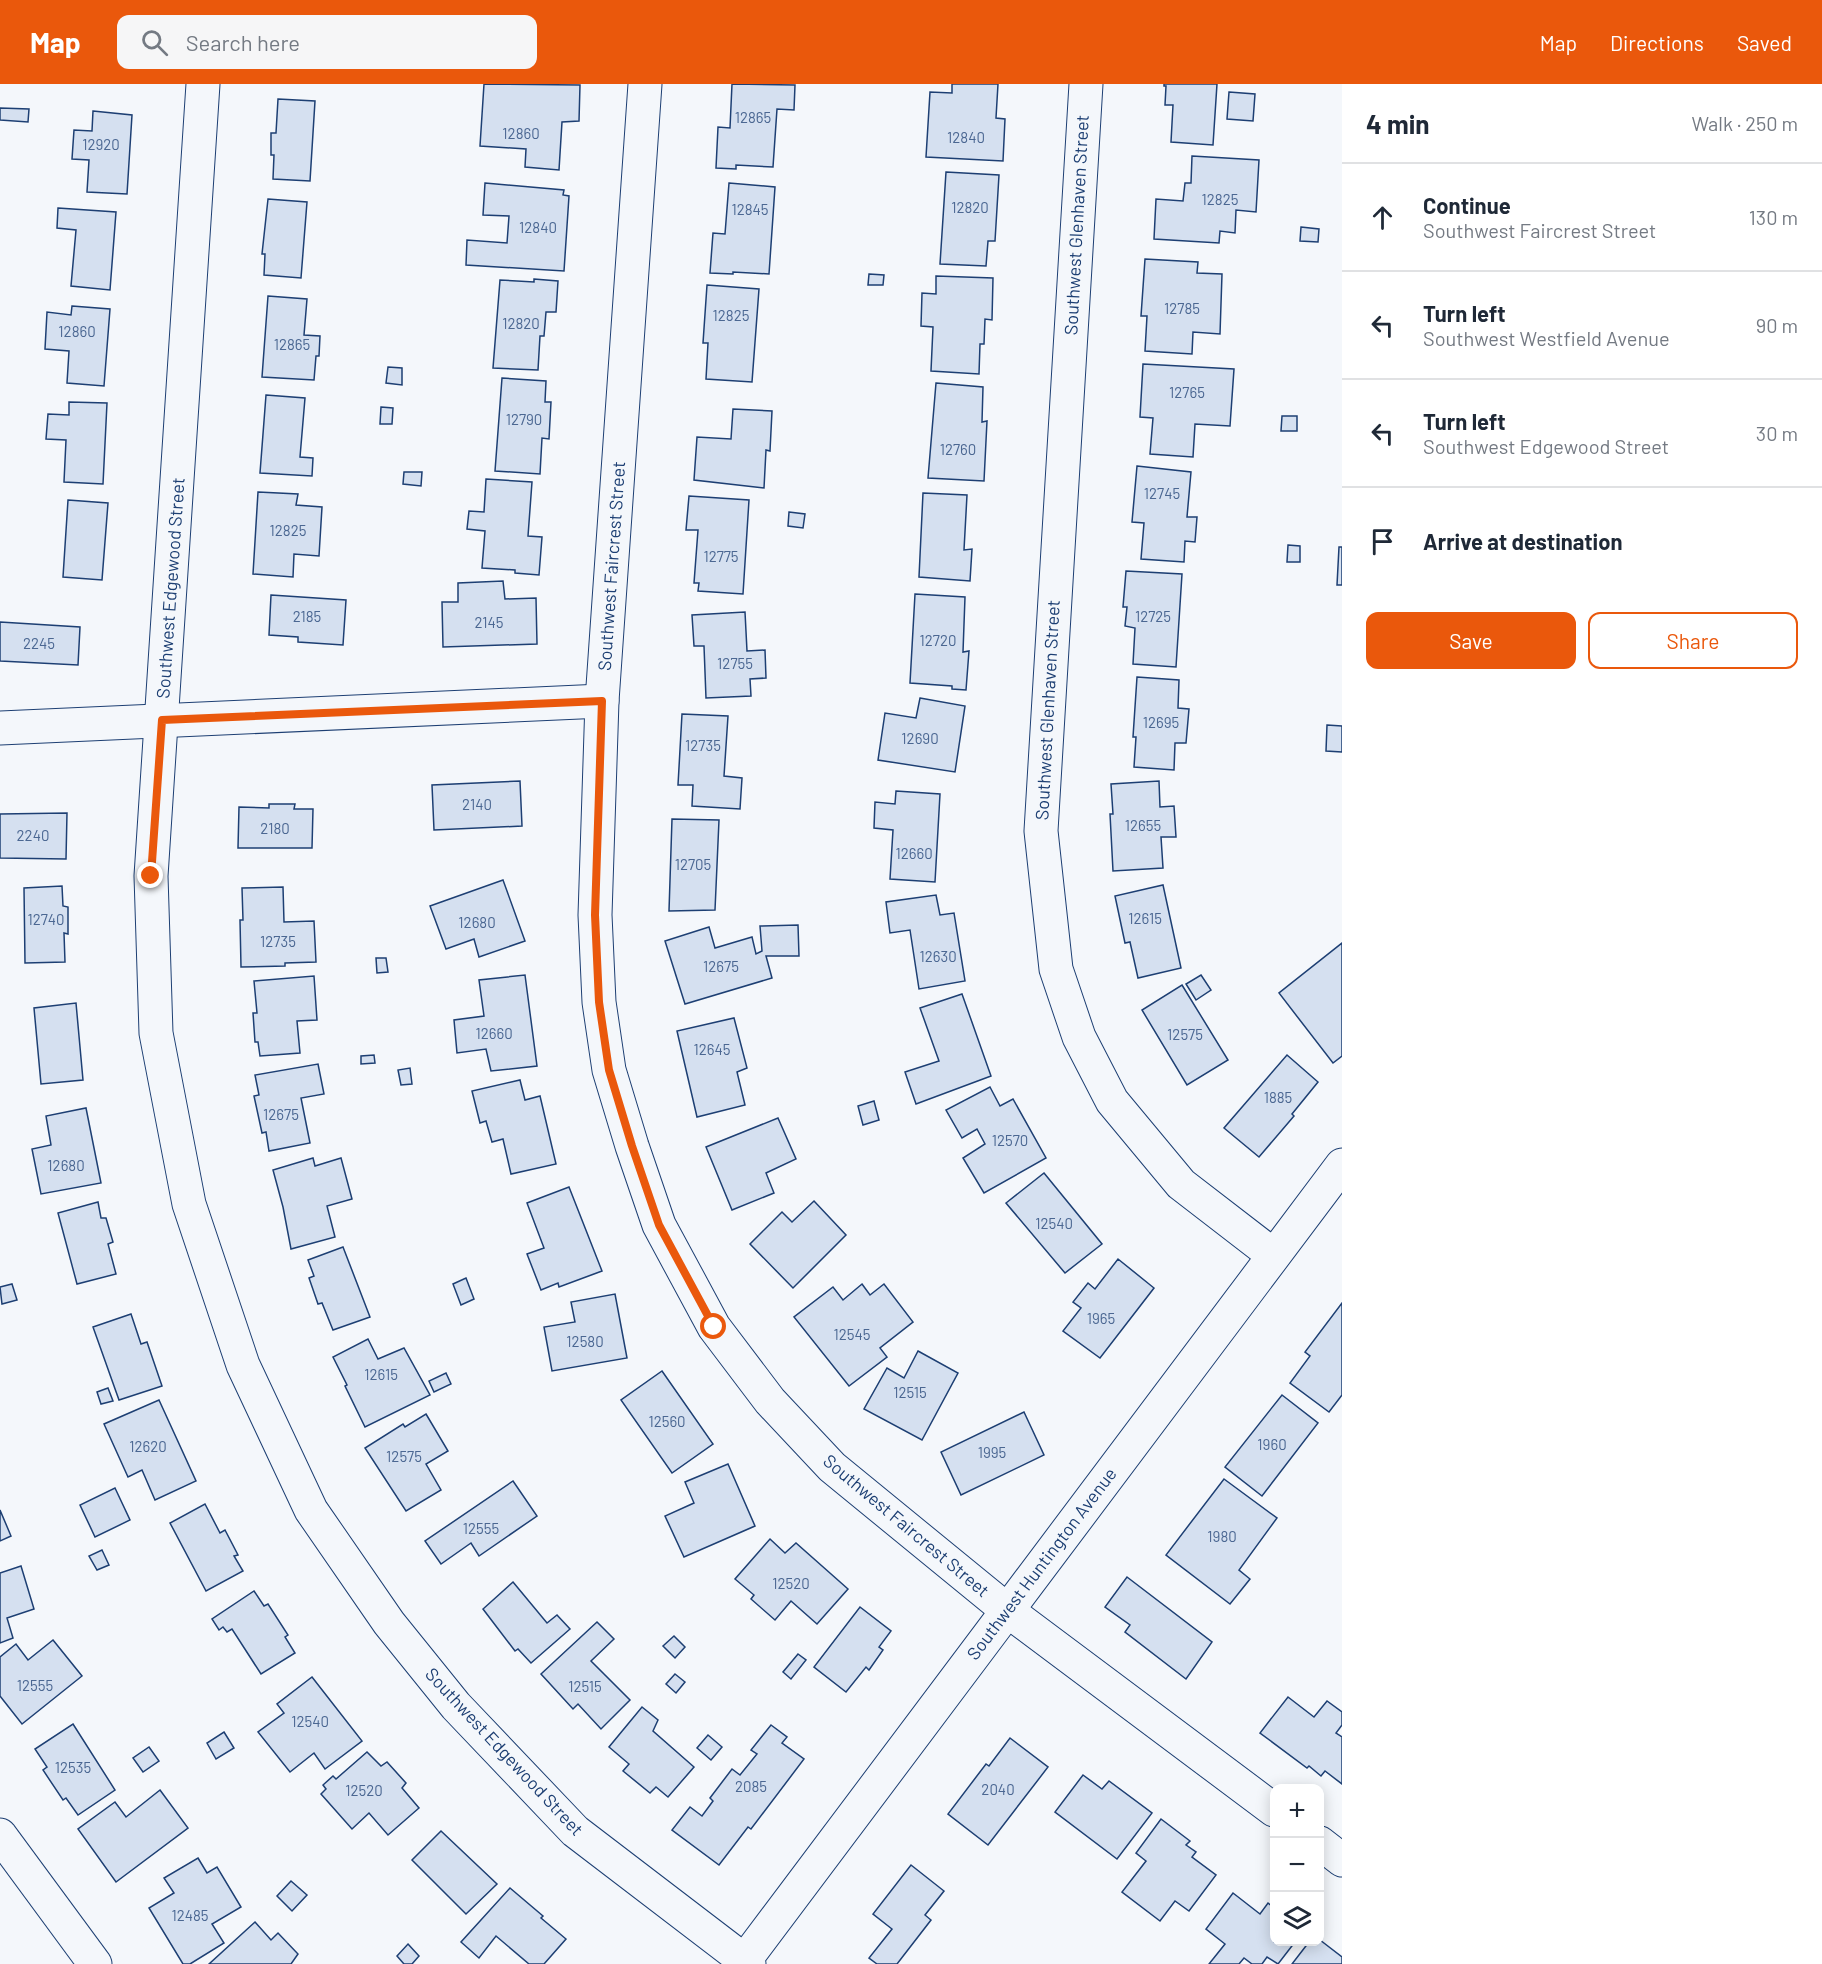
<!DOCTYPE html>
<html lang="en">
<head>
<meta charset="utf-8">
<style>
	body { margin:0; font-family:Barlow,sans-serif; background:#f6f6f7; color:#1f2937 }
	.controls { position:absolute; right:18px; bottom:18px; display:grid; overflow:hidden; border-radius:12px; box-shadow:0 3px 15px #0003 }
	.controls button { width:54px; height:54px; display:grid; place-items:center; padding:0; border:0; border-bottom:2px solid #e0e1e3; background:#fff; color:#1f2937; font:30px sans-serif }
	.stop { position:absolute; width:18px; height:18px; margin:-14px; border:4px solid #ea580c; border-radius:50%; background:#fff }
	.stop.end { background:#ea580c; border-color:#fff; box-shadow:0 2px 6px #0008 }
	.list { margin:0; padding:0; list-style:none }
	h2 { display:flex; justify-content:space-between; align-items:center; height:78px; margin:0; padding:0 24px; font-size:26px }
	h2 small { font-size:20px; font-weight:400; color:#747a83 }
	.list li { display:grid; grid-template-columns:39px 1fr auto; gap:18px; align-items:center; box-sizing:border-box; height:108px; padding:0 24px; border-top:2px solid #e0e1e3 }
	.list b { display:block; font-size:22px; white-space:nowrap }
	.list p { margin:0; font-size:20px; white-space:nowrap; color:#747a83 }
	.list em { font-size:20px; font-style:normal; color:#747a83 }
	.actions { display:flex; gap:12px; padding:18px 24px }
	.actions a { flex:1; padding:14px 0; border:2px solid #ea580c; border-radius:12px; text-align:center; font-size:21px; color:#ea580c }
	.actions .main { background:#ea580c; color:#fff }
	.icon { flex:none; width:33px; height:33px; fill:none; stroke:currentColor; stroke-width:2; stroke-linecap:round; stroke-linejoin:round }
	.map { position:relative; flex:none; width:1342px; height:1880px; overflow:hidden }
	header { display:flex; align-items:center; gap:36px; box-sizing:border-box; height:84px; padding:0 30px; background:#ea580c; color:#fff }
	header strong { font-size:28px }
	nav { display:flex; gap:33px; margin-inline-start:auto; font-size:21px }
	.search { width:420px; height:54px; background:#f6f6f7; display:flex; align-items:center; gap:15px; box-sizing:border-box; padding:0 21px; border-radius:12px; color:#747a83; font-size:22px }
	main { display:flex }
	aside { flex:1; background:#fff }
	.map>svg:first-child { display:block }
	.building { fill:#d5e0f0; stroke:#1d3f73; stroke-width:1.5 }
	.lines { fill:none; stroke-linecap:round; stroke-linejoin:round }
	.minor-casing { stroke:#1d3f73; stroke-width:35 }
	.minor { stroke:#f4f7fb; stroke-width:33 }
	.route { stroke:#ea580c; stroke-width:8 }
	.labels { text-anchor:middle; stroke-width:4.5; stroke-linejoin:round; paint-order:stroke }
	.number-label { font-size:15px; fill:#4b6792 }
	.street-label { font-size:18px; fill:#1d3f73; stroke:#f4f7fb }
</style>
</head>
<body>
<header>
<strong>Map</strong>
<div class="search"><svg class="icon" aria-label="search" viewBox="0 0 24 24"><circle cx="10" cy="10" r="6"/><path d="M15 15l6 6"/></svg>Search here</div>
<nav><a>Map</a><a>Directions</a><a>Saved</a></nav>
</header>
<main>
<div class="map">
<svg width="1342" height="1880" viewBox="0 0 1342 1880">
	<rect width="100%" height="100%" fill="#f4f7fb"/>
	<!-- building -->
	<g class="building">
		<path d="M484,0L580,1L579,37L562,38L559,86L525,83L526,65L480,62Z"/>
		<path d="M732,0L795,1L794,26L777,25L773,83L736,81V85L716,84L718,43L730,44Z"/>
		<path d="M952,0H998L996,34L1005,35L1003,77L926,73L930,8L952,9Z"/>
		<path d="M1164,0H1217L1213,61L1171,58L1173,21H1165L1166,2H1164Z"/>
		<path d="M1229,8L1255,10L1253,37L1227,35Z"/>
		<path d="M278,15L315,17L310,97L273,95L274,71H271V49H276Z"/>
		<path d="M0,24L29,25L28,38L0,36Z"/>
		<path d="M93,27L132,31L127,110L87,108L89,76L72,75L74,46L92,47Z"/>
		<path d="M1192,72L1259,76L1256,128L1236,126L1235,149L1220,147L1219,159L1154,155L1156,115L1183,117L1185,99H1191Z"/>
		<path d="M946,88L999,91L995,157H988L986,182L940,180Z"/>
		<path d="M485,99L564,106L563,111L569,112L564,187L466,181L467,156L507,159L509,132L483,131Z"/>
		<path d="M729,99L775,103L769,190L733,188V190L710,189L713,149L725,150Z"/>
		<path d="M268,115L307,118L301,194L264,191L265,170H262Z"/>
		<path d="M58,124L116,128L110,206L71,202L76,146L57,144Z"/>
		<path d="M1301,143L1319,145L1318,158L1300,157Z"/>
		<path d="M1145,175L1198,178L1197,189L1222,190L1220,250L1193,248L1192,270L1145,267L1147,232H1141Z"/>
		<path d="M869,190L884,191L883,201H868Z"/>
		<path d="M936,192L993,194L992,236L985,235L984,260H980L979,290L931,287L933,243L921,242L922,209L936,210Z"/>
		<path d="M534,195L558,197L556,228H546L544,252H540L538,286L493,284L500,196L534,198Z"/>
		<path d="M707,201L759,205L752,298L706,295L708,259H703Z"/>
		<path d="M268,212L307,215L304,251L320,252L319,272H316L314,296L262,293Z"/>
		<path d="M72,222L110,225L104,302L67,299L69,267L45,265L47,228L71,231Z"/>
		<path d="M1143,280L1234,285L1230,342L1195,340L1193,373L1150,370L1153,334L1140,333Z"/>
		<path d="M388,283L402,284V301L386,299Z"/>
		<path d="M502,294L546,297L545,318H551L549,355L542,354L540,390L495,387Z"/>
		<path d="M936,299L983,303L982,338L987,337L984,397L928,394Z"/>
		<path d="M266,311L305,314L300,373L313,374L312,392L260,389Z"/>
		<path d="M69,318L107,319L103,400L64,398L66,356L46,355L48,330L69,331Z"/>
		<path d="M381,323L393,324L392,340H380Z"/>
		<path d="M733,325L772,327L770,367L766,366L764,404L694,396L697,353L731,355Z"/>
		<path d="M1282,332H1297V347H1281Z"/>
		<path d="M1137,382L1191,388L1187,433H1197L1195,458L1185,457L1184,478L1141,475L1144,439L1132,438Z"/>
		<path d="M404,388H422L421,402L403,400Z"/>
		<path d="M486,395L532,398L528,452L542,453L539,491L515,489V486L482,484L485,447L467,445L469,427L484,428Z"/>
		<path d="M258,408L298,410L296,421L322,423L319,472L294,470L293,493L253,490Z"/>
		<path d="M923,409L967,411L964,466L972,465L970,497L919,493Z"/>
		<path d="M689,412L749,416L743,510L698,507L699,499H694L698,446H686Z"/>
		<path d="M68,416L108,419L102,496L63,493Z"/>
		<path d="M789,428L805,430L803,444L788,442Z"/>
		<path d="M1288,461L1300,462V478H1287Z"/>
		<path d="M1339,463H1342V501H1337Z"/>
		<path d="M1126,487L1182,490L1176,583L1133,580L1135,544L1125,542L1127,523H1123Z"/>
		<path d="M503,497L505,515L536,514L537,560L443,563L442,518H458V499Z"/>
		<path d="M915,510L965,513L963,568L969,567L966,606L952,605V602L910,599Z"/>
		<path d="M271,511L346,516L343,561L298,558V553L269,551Z"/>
		<path d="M745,528L747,567L765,566L766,594L750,595L751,612L706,614L704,562H694L692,531Z"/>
		<path d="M0,538L80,543L78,581L0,577Z"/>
		<path d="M1137,593L1179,596L1178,624L1189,625L1186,659H1175L1174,686L1134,683L1136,653H1133Z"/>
		<path d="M920,614L965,622L955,688L878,676L885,629L916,634Z"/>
		<path d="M682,630L728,632L724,692L742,694L740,725L692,722L693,701H678Z"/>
		<path d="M1327,641L1342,642V668L1326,667Z"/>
		<path d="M520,697L522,742L434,746L432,701Z"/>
		<path d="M1159,697L1160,723L1174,722L1176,753H1161L1163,784L1113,787L1110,730H1113L1111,700Z"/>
		<path d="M896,707L940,710L935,798L890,795L893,746L874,744L875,718L895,720Z"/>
		<path d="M269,720H295L294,725H313L312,764H238L239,723L269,724Z"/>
		<path d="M67,729L66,775L0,774V730Z"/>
		<path d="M672,735L719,736L715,826L669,827Z"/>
		<path d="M503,796L525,857L479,873L474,855L446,865L430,822Z"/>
		<path d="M1163,801L1181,884L1138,894L1130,858L1125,859L1115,812Z"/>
		<path d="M62,802L63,822L68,823V850L64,849L65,878L25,879L24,804Z"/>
		<path d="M283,803L284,838L314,837L316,878L285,879V882L241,883L240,836H243L242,804Z"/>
		<path d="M936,811L940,831L954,829L965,897L919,905L910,846L890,849L886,818Z"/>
		<path d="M798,841L799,872H766L772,894L685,920L665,857L709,843L715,864L752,853L756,870L762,867L760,842Z"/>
		<path d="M1342,859V972L1333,979L1279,909Z"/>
		<path d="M376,874H386L388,888L377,889Z"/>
		<path d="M525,891L537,982L491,987L486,965L457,969L454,936L484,932L479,896Z"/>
		<path d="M1201,891L1211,906L1196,916L1186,900Z"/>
		<path d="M314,892L317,936L297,937L300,969L260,972L258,958H255L253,929H257L254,897Z"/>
		<path d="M1182,901L1228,976L1187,1001L1142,926Z"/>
		<path d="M962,910L991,992L916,1020L905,988L939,977L920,924Z"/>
		<path d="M76,919L83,996L41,1000L34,924Z"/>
		<path d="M734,934L747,984L737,988L745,1021L697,1033L677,947Z"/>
		<path d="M374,971L375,979L361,980V972Z"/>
		<path d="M1287,971L1318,998L1292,1030L1294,1032L1259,1073L1224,1044Z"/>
		<path d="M318,980L324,1010L301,1014L310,1059L269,1067L266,1048L262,1049L254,1012L259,1011L255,991Z"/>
		<path d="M410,984L412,1000L401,1001L398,986Z"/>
		<path d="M520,996L525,1016L540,1012L556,1080L511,1090L503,1055L492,1058L486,1037L480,1039L472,1007Z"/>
		<path d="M990,1003L1000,1022L1013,1015L1046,1074L984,1109L963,1074L985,1060L977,1045L962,1054L946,1026Z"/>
		<path d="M874,1017L879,1036L863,1041L858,1022Z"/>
		<path d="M86,1024L101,1099L41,1110L32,1065L51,1061L46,1032Z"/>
		<path d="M778,1034L796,1075L766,1089L774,1109L732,1126L706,1063Z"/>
		<path d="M313,1074L315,1082L341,1074L352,1115L327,1122L335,1153L291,1165L283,1123L273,1086Z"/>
		<path d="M1044,1089L1102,1160L1065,1189L1006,1119Z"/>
		<path d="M569,1103L602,1187L559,1203L558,1199L541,1206L527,1170L544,1164L527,1119Z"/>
		<path d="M814,1117L846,1151L793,1204L750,1160L782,1128L792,1138Z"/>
		<path d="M98,1118L101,1134H106L113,1158L108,1160L116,1190L77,1200L58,1129Z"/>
		<path d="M343,1163L370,1233L333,1246L322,1219L318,1220L309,1194L314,1192L308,1176Z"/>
		<path d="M1118,1175L1154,1204L1100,1274L1063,1247L1081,1224L1073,1218L1088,1199L1095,1205Z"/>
		<path d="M466,1194L474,1215L461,1221L453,1200Z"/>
		<path d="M12,1200L17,1216L2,1220L0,1203Z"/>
		<path d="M862,1200L870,1211L884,1200L913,1238L880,1264L887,1273L849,1302L794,1233L833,1203L843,1216Z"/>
		<path d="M615,1210L627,1274L552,1287L544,1243L575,1238L571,1218Z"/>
		<path d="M1342,1219V1311L1329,1328L1290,1299L1310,1272L1305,1268Z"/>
		<path d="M131,1230L141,1260L147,1258L162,1302L119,1316L93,1243Z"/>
		<path d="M368,1255L378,1275L404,1264L430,1311L365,1343L345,1302L347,1301L333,1273Z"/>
		<path d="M918,1267L958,1289L922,1356L864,1325L887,1284L904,1294Z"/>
		<path d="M662,1287L713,1360L672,1389L621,1316Z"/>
		<path d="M446,1289L451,1300L434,1308L429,1297Z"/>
		<path d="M108,1304L113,1317L101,1320L97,1308Z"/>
		<path d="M1282,1311L1318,1339L1262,1412L1225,1383Z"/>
		<path d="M159,1316L196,1397L155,1416L142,1386L128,1393L104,1340Z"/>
		<path d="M1024,1328L1044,1371L961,1411L941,1368Z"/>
		<path d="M426,1330L448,1367L426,1380L441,1406L406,1427L365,1364L403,1340L405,1343Z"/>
		<path d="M728,1380L755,1442L684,1473L665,1432L694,1419L685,1398Z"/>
		<path d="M1224,1395L1277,1434L1239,1486L1250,1495L1230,1520L1166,1471Z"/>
		<path d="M513,1397L537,1432L479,1472L471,1459L441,1480L425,1457Z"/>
		<path d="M115,1404L130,1436L95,1453L80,1421Z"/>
		<path d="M205,1420L220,1449L225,1446L238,1471L234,1472L243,1487L206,1507L170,1439Z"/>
		<path d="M0,1426L11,1452L0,1457Z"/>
		<path d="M770,1455L785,1469L796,1459L848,1505L817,1540L791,1517L775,1536L751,1515L754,1511L735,1495Z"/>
		<path d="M102,1466L109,1481L97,1486L89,1472Z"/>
		<path d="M21,1482L34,1525L7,1534L13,1554L0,1559V1489Z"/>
		<path d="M1127,1493L1212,1558L1186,1595L1125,1548L1130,1541L1105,1523Z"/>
		<path d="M513,1498L547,1539L557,1531L570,1545L531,1579L518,1565L515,1567L483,1525Z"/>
		<path d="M254,1507L264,1522L268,1520L288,1551L285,1553L295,1569L261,1590L232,1545L227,1548L223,1543L219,1546L212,1535Z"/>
		<path d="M860,1523L891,1547L879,1563L883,1566L869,1586L866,1583L846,1608L814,1583Z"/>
		<path d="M597,1538L614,1555L591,1577L630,1616L601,1645L578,1620L573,1625L541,1590Z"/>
		<path d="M674,1552L685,1563L675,1574L663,1562Z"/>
		<path d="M53,1556L82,1592L22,1640L0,1612V1573L16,1560L28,1576Z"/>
		<path d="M798,1570L806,1576L791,1595L783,1588Z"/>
		<path d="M675,1590L685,1598L676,1609L666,1600Z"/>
		<path d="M312,1593L362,1657L325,1685L314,1669L290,1688L258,1648L284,1629L277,1620Z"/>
		<path d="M1288,1613L1314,1633L1327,1617L1342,1628V1641L1336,1649L1342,1653V1700L1325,1687L1321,1692L1309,1682L1307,1684L1260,1649Z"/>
		<path d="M642,1623L658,1636L653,1647L694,1683L668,1713L656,1703L650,1709L623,1687L629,1680L609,1663Z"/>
		<path d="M73,1640L115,1706L78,1731L66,1714L63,1716L43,1686L47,1683L35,1665Z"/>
		<path d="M771,1641L787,1653L782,1659L804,1675L751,1745L748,1743L719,1781L672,1746L690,1723L702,1732L713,1717L710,1714L732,1685L740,1691L757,1670L751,1666Z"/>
		<path d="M224,1648L234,1664L216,1675L207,1659Z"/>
		<path d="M708,1651L722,1663L711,1676L697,1664Z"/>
		<path d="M1010,1654L1048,1683L988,1761L948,1730L986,1680L989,1682Z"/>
		<path d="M149,1663L159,1677L143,1688L133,1674Z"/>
		<path d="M367,1668L381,1682L387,1678L406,1699L402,1704L419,1724L388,1751L369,1729L352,1745L321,1710L326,1705L323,1701L333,1692L336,1695Z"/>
		<path d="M1083,1691L1102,1705L1109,1697L1152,1729L1117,1775L1055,1728Z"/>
		<path d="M160,1706L188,1744L116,1798L78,1745L115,1718L126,1733Z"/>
		<path d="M1161,1735L1190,1757L1186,1761L1196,1768L1192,1773L1216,1791L1189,1827L1175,1817L1160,1837L1122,1808L1146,1777L1136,1769Z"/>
		<path d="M441,1747L497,1800L466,1830L412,1776Z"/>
		<path d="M198,1774L207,1789L217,1783L241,1823L212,1840L224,1859L190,1880H183L149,1824L174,1809L164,1794Z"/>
		<path d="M911,1781L944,1807L925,1831L931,1836L897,1880H877L869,1874L892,1845L873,1830Z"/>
		<path d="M291,1797L307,1811L292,1827L277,1812Z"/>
		<path d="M510,1804L543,1832L541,1834L566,1855L544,1880H529L496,1852L479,1874L461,1858Z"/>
		<path d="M1233,1809L1260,1830L1268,1819L1274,1824V1858H1295L1278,1880L1267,1873L1262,1880H1252L1244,1874L1239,1880H1209L1225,1860L1206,1845Z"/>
		<path d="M255,1838L271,1856L278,1849L298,1870L291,1880H209Z"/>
		<path d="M1320,1856L1342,1873V1880H1292L1309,1858Z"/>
		<path d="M408,1860L419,1872L412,1880H404L397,1872Z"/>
	</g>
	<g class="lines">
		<defs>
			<g id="minor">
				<path d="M203,0L151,792L156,949L189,1120L243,1281L311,1426L389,1539L456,1622L575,1747L749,1880"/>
				<path d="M645,0L602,617L595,831L599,918L609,986L632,1062L659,1141L714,1243L770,1317L832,1383L1008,1527L1274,1726"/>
				<path d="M1086,0L1041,747L1056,885L1079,953L1112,1017L1181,1100L1273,1171"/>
				<path d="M0,644L602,617"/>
				<path d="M0,1751L95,1880"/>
				<path d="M1320,1759L1342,1776"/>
				<path d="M742,1880L1342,1081"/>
			</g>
		</defs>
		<!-- minor casing -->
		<use href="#minor" class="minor-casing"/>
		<!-- minor -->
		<use href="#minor" class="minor"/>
	</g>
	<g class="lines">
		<!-- route -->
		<path class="route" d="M151,792L162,636L602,617L595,831L599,918L609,986L632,1062L659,1141L714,1243"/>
	</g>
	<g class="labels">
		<!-- number labels -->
		<g class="number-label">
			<text x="753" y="39">12865</text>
			<text x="521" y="55">12860</text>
			<text x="966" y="59">12840</text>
			<text x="101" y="66">12920</text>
			<text x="1220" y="121">12825</text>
			<text x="970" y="129">12820</text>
			<text x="750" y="131">12845</text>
			<text x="538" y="149">12840</text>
			<text x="1182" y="230">12785</text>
			<text x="731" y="237">12825</text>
			<text x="521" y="245">12820</text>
			<text x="77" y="253">12860</text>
			<text x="292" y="266">12865</text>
			<text x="1187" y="314">12765</text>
			<text x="524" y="341">12790</text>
			<text x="958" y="371">12760</text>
			<text x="1162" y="415">12745</text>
			<text x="288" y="452">12825</text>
			<text x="721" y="478">12775</text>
			<text x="307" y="538">2185</text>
			<text x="1153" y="538">12725</text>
			<text x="489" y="544">2145</text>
			<text x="938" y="562">12720</text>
			<text x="39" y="565">2245</text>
			<text x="735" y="585">12755</text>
			<text x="1161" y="644">12695</text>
			<text x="920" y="660">12690</text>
			<text x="703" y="667">12735</text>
			<text x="477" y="726">2140</text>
			<text x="1143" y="747">12655</text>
			<text x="275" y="750">2180</text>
			<text x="33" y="757">2240</text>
			<text x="914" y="775">12660</text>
			<text x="693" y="786">12705</text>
			<text x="1145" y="840">12615</text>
			<text x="46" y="841">12740</text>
			<text x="477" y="844">12680</text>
			<text x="278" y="863">12735</text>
			<text x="938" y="878">12630</text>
			<text x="721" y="888">12675</text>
			<text x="494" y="955">12660</text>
			<text x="1185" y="956">12575</text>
			<text x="712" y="971">12645</text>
			<text x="1278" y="1019">1885</text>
			<text x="281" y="1036">12675</text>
			<text x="1010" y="1062">12570</text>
			<text x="66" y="1087">12680</text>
			<text x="1054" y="1145">12540</text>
			<text x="1101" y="1240">1965</text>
			<text x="852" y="1256">12545</text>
			<text x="585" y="1263">12580</text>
			<text x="381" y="1296">12615</text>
			<text x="910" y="1314">12515</text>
			<text x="667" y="1343">12560</text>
			<text x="1272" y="1366">1960</text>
			<text x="148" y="1368">12620</text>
			<text x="992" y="1374">1995</text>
			<text x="404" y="1378">12575</text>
			<text x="481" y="1450">12555</text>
			<text x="1222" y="1458">1980</text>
			<text x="791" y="1505">12520</text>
			<text x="35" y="1607">12555</text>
			<text x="585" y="1608">12515</text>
			<text x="310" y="1643">12540</text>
			<text x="73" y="1689">12535</text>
			<text x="751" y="1708">2085</text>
			<text x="998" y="1711">2040</text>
			<text x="364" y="1712">12520</text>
			<text x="190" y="1837">12485</text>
		</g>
		<!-- street labels -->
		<g class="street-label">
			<text transform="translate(1077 141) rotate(-87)" y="6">Southwest Glenhaven Street</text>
			<text transform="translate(612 482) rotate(-86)" y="6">Southwest Faircrest Street</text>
			<text transform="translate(171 504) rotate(-86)" y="6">Southwest Edgewood Street</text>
			<text transform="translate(1048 626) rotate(-87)" y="6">Southwest Glenhaven Street</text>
			<text transform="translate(906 1442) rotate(40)" y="6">Southwest Faircrest Street</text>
			<text transform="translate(1042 1480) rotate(-53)" y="6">Southwest Huntington Avenue</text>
			<text transform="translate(504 1668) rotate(47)" y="6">Southwest Edgewood Street</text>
		</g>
	</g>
</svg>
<div class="controls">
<button>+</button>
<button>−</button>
<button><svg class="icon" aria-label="layers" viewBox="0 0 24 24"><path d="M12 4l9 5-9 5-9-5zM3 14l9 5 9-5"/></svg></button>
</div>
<div class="stop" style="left:714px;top:1243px"></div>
<div class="stop end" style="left:151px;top:792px"></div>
</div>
<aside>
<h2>4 min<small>Walk · 250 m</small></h2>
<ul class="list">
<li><svg class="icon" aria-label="ahead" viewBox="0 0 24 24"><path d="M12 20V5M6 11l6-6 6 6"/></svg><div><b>Continue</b><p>Southwest Faircrest Street</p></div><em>130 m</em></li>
<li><svg class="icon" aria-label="left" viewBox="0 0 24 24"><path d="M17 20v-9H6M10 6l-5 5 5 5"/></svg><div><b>Turn left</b><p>Southwest Westfield Avenue</p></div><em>90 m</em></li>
<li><svg class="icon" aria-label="left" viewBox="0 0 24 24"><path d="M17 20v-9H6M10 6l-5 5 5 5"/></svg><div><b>Turn left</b><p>Southwest Edgewood Street</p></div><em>30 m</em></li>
<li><svg class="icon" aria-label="arrive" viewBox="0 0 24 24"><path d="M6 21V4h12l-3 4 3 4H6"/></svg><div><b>Arrive at destination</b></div></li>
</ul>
<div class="actions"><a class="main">Save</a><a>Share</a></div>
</aside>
</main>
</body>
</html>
